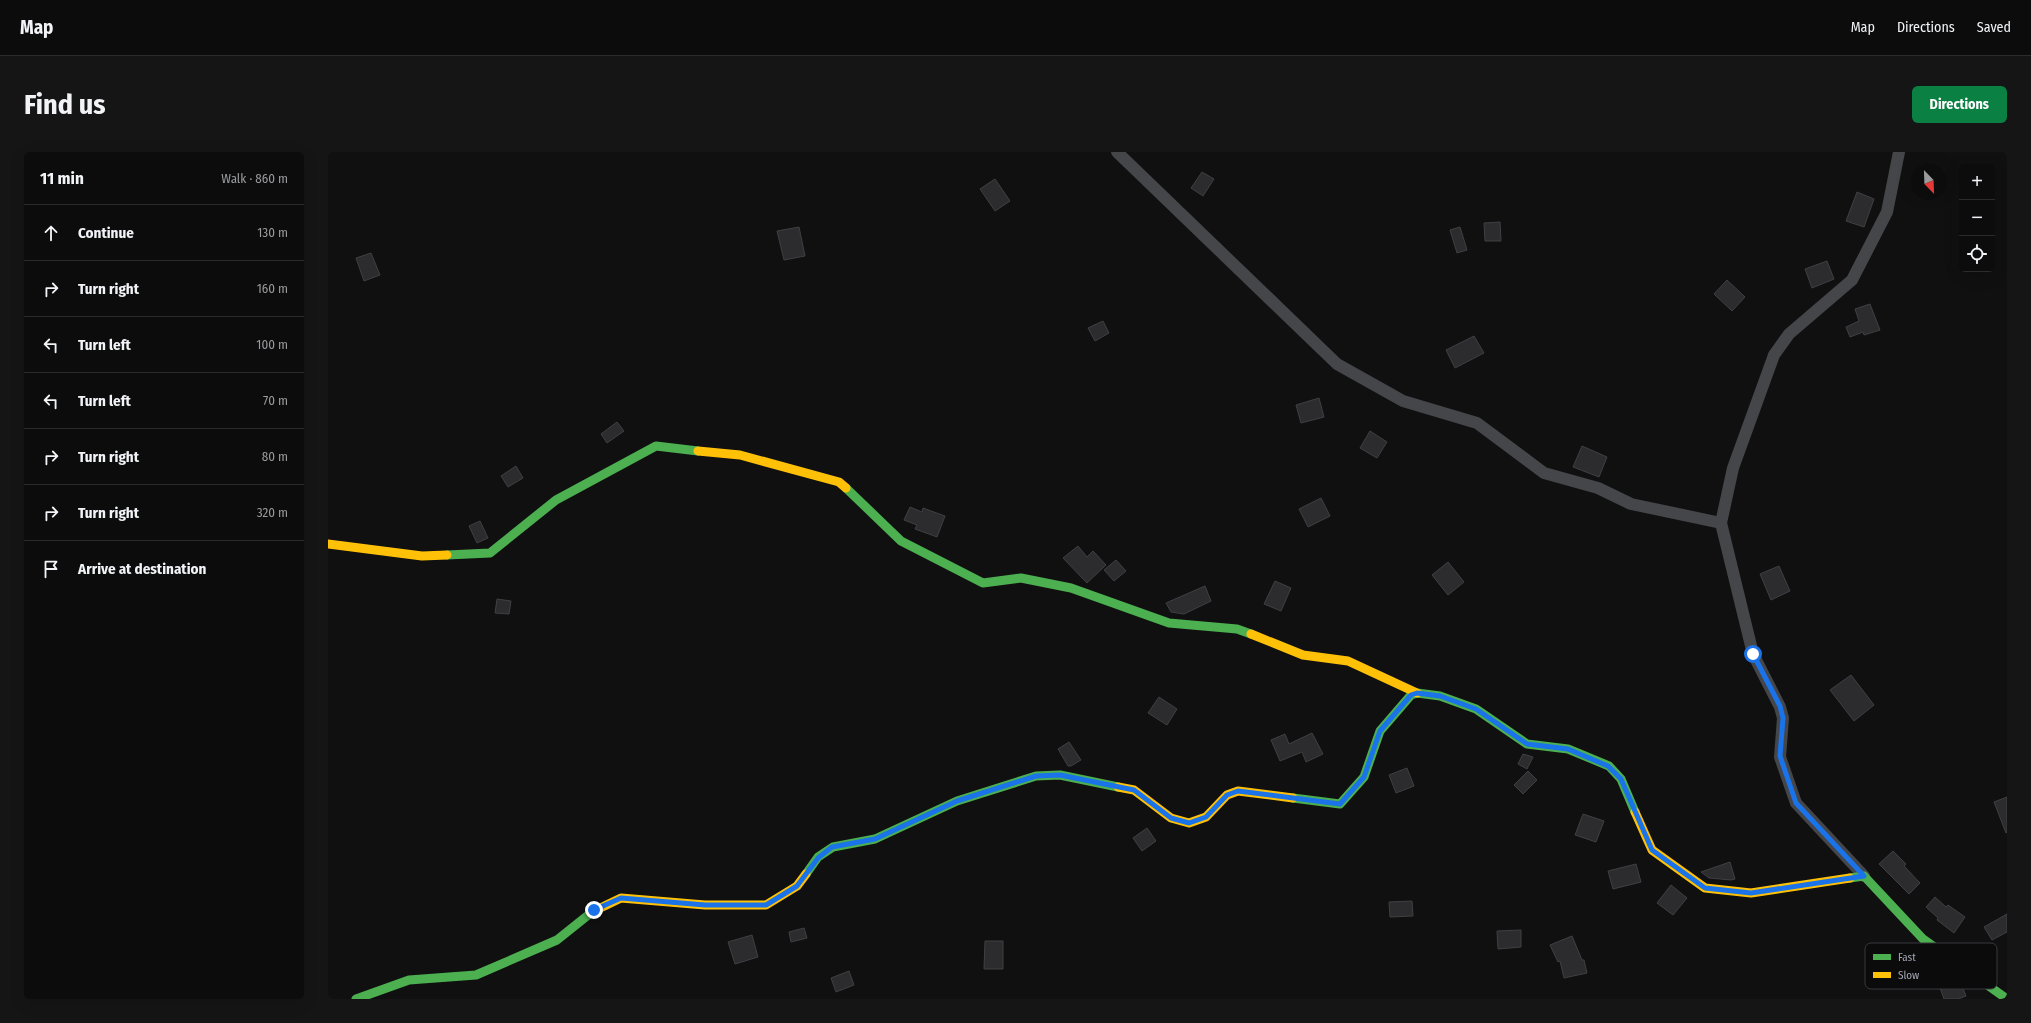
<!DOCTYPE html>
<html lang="en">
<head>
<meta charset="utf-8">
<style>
	body { margin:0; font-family:"Fira Sans Condensed",sans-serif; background:#151516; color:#f1f3f6 }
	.controls { position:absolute; right:12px; top:12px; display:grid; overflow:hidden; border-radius:6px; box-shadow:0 4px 16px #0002 }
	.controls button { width:36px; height:36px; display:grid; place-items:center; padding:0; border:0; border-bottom:1px solid #2c2c2e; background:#0c0c0d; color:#f1f3f6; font:20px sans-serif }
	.compass { position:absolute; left:1583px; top:12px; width:36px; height:36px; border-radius:50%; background:#0c0c0d; box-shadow:0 4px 16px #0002; rotate:157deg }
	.stop { position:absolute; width:12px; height:12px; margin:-9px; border:3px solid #1a73e8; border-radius:50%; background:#fff }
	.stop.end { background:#1a73e8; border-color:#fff; box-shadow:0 1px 4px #0008 }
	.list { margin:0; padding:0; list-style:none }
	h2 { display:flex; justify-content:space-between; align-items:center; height:52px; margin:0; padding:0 16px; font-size:17px }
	h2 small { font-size:13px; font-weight:400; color:#9a9b9d }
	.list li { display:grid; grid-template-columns:26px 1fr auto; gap:12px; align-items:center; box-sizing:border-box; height:56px; padding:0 16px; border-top:1px solid #2c2c2e }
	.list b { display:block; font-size:15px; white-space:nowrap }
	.list em { font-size:13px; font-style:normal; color:#9a9b9d }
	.icon { flex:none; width:22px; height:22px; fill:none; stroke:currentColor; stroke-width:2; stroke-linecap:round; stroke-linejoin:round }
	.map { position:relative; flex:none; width:1679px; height:847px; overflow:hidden; border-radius:6px }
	header { display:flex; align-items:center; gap:24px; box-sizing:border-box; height:56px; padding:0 20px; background:#0c0c0d; border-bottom:1px solid #2c2c2e }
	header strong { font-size:19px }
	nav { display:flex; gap:22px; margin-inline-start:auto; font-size:14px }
	.intro { display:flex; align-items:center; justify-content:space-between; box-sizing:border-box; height:96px; padding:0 24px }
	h1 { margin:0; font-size:28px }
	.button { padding:10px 18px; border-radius:6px; background:#0b8043; color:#fff; font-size:14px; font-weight:700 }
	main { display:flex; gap:24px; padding:0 24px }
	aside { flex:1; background:#0c0c0d; border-radius:6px; box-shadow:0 4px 16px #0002 }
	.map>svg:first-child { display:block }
	.building { fill:#2c2c2e; stroke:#404044 }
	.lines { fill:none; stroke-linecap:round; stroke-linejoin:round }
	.street { stroke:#454649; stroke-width:12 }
	.fast { stroke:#4caf50; stroke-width:9 }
	.slow { stroke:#ffc107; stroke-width:9 }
	.route { stroke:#1a73e8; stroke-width:5 }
	.key { fill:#0b0b0c; stroke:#38393e; stroke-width:1 }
	.key-label { font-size:11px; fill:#a2a5b1 }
</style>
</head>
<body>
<header>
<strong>Map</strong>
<nav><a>Map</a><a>Directions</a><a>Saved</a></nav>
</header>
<div class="intro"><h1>Find us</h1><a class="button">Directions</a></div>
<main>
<aside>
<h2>11 min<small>Walk · 860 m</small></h2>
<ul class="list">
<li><svg class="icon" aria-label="ahead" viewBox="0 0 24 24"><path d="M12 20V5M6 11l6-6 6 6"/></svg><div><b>Continue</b></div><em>130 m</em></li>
<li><svg class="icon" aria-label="right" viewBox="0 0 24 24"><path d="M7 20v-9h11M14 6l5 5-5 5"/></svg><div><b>Turn right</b></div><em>160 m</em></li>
<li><svg class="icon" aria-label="left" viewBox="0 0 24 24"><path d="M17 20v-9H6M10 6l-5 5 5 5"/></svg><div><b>Turn left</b></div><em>100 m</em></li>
<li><svg class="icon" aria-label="left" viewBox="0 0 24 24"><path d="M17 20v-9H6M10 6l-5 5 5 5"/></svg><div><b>Turn left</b></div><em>70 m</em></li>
<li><svg class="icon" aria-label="right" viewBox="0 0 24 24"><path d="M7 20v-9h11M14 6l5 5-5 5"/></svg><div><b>Turn right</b></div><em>80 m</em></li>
<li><svg class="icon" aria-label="right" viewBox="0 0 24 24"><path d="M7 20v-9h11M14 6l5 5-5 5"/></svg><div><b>Turn right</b></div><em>320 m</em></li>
<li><svg class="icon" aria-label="arrive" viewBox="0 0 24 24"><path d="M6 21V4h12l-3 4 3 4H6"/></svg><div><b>Arrive at destination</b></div></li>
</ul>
</aside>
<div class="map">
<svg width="1679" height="847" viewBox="0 0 1679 847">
	<rect width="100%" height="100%" fill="#101011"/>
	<!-- building -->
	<g class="building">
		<path d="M874,20L886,27L875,44L863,36Z"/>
		<path d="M667,27L682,49L667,59L652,37Z"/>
		<path d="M1529,40L1546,47L1536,75L1518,69Z"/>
		<path d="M1172,70L1173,89H1157L1156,71Z"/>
		<path d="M471,75L477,104L456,108L449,79Z"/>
		<path d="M1132,75L1139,98L1129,101L1122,78Z"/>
		<path d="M43,101L52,123L36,129L28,106Z"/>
		<path d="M1499,109L1506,127L1484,136L1477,117Z"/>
		<path d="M1399,128L1417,145L1404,159L1386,142Z"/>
		<path d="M1542,152L1552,178L1536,183L1535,180L1522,185L1518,175L1531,169L1527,157Z"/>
		<path d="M775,169L781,181L767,189L760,176Z"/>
		<path d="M1146,184L1156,201L1127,216L1118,198Z"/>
		<path d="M991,246L996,265L973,271L968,253Z"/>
		<path d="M289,270L296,279L279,291L273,282Z"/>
		<path d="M1042,279L1059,290L1049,306L1032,296Z"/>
		<path d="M1254,294L1279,305L1271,325L1245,315Z"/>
		<path d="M188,314L195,326L180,335L173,324Z"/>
		<path d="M993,346L1002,364L980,375L971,357Z"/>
		<path d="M582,355L594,360L595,356L617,364L609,385L587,377L589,373L576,368Z"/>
		<path d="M152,369L160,386L149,391L141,374Z"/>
		<path d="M750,394L759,405L765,399L778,413L759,431L735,406Z"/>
		<path d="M788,408L798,419L786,429L776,418Z"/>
		<path d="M1120,410L1136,430L1120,443L1104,423Z"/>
		<path d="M1451,414L1462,439L1443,448L1432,422Z"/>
		<path d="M947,429L963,436L953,459L936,452Z"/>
		<path d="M877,434L883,449L856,462L843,460L838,451Z"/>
		<path d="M169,447L183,449L181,462L167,461Z"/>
		<path d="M1523,523L1546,553L1526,569L1502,538Z"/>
		<path d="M831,545L849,557L839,573L820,561Z"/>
		<path d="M984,581L995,602L978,610L974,600L952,609L943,588L957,582L961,592Z"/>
		<path d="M741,590L753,608L743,614H740L730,597Z"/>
		<path d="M1195,602L1205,605L1199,617L1190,612Z"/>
		<path d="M1079,616L1086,634L1068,641L1061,623Z"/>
		<path d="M1200,619L1209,628L1195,642L1186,633Z"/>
		<path d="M1679,645V680L1678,681L1666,650Z"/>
		<path d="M1255,662L1276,669L1268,690L1247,683Z"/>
		<path d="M819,676L828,689L814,699L805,686Z"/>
		<path d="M1565,699L1578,712L1576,714L1592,731L1581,742L1551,712Z"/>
		<path d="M1402,710L1407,727L1403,728L1381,726L1373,720Z"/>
		<path d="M1308,712L1313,730L1285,737L1280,719Z"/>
		<path d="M1343,733L1359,746L1345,763L1329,751Z"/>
		<path d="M1607,745L1618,755L1620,753L1637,765L1626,781L1609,768L1610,766L1598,755Z"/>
		<path d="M1084,749L1085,764L1062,765L1061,750Z"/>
		<path d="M1679,762V780L1664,788L1656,775Z"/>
		<path d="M476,776L479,786L463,790L461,780Z"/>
		<path d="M1193,778V795L1170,797L1169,779Z"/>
		<path d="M424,783L430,805L407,812L400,790Z"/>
		<path d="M1244,784L1254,808H1256L1259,821L1236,826L1232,809L1230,810L1222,793Z"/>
		<path d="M657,789H675V817H656Z"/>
		<path d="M521,819L526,833L508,840L503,826Z"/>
		<path d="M1622,819L1631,826L1638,844L1630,847H1616L1608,825Z"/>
	</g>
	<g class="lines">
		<!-- street -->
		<g class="street">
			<path d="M789,0L1009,212L1075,249L1149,271L1216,321L1270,336L1303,352L1393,371"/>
			<path d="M1536,724L1468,651L1452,605L1455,566L1452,555L1425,502L1393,371L1405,316L1446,203L1461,182L1524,128L1559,60L1571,0"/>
		</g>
		<!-- fast -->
		<g class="fast">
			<path d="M518,336L573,389L655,431L693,426L743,436L841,471L909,477L923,482"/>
			<path d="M119,403L162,401L228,348L328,294L370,299"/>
			<path d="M965,646L1012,652L1036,625L1052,579L1083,543L1089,541L1112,544L1148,557L1199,592L1240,597L1281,614L1293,627L1307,660"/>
			<path d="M478,722L490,705L505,695L547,687L629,649L708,624L732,623L790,635"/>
			<path d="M1522,726L1536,724L1595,787L1679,847"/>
			<path d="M28,847L81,828L148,823L229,788L264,760"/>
		</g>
		<!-- slow -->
		<g class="slow">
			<path d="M370,299L412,303L511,330L518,336"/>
			<path d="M0,392L94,404L119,403"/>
			<path d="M923,482L975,503L1020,509L1089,541"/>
			<path d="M790,635L806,638L843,666L861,671L878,665L899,643L910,639L965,646"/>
			<path d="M1307,660L1324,698L1377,736L1423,741L1522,726"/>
			<path d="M264,760L293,746L377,753H438L469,734L478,722"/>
		</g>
	</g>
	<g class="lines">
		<!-- route -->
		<path class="route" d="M266,758L293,746L377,753H438L469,734L490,706L504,695L547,687L629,649L708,624L732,623L806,638L843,666L861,671L878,665L899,643L910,639L1012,652L1036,625L1052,579L1083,543L1089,541L1112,544L1148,557L1199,592L1240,597L1280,614L1293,627L1324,698L1377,736L1423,741L1536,724L1468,651L1452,604L1455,566L1452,554L1425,502"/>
	</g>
	<!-- legend -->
	<rect x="1537" y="791" width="132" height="46" rx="6" class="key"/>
	<rect x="1545" y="802" width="18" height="6" fill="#4caf50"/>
	<rect x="1545" y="820" width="18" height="6" fill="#ffc107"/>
	<g class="key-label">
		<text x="1570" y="809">Fast</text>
		<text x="1570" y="827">Slow</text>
	</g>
</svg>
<div class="controls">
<button>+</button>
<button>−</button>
<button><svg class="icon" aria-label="locate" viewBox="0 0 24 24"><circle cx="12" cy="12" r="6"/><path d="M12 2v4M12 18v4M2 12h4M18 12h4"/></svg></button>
</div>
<svg class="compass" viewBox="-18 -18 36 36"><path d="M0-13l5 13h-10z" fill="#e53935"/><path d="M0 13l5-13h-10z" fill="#9a9b9d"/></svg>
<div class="stop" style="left:1425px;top:502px"></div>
<div class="stop end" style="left:266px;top:758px"></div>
</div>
</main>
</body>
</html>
